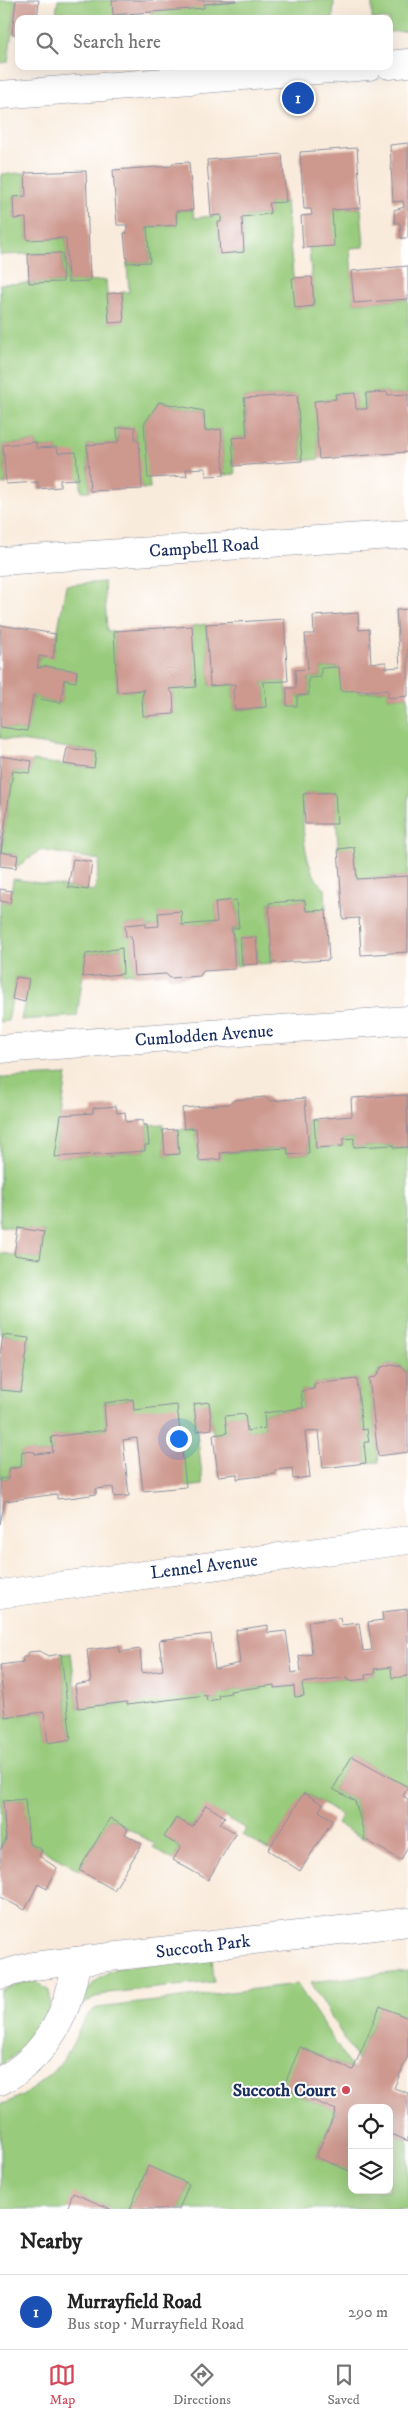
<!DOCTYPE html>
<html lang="en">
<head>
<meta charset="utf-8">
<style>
	body { margin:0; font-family:"IM FELL DW Pica",serif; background:#f2f2f2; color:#222 }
	.controls { position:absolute; right:15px; bottom:15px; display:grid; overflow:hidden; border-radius:10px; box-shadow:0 5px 20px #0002 }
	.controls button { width:45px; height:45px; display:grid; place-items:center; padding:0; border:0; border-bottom:1px solid #e0e0e0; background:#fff; color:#222; font:25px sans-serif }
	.you { position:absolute; left:178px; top:1438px; width:18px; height:18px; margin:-12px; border:4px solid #fff; border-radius:50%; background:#1a73e8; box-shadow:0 0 0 8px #1a73e833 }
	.badge { display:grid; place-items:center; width:32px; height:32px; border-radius:50%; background:#d1495b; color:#fff; font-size:16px; font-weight:700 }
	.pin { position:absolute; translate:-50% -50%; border:2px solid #fff; box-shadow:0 1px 5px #0006 }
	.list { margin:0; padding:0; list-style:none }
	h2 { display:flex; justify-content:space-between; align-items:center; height:65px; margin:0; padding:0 20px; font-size:21px }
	h2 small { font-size:16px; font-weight:400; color:#767676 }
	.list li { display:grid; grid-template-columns:32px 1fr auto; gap:15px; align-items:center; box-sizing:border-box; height:75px; padding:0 20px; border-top:1px solid #e0e0e0 }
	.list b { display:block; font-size:19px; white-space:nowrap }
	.list p { margin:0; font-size:16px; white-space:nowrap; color:#767676 }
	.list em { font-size:16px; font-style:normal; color:#767676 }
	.icon { flex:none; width:28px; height:28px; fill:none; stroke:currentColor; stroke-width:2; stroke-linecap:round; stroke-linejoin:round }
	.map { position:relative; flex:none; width:408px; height:2209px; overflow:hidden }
	.search { position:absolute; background:#fff; box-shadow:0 5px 20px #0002; left:15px; right:15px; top:15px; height:55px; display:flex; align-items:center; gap:12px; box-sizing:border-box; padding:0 18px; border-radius:10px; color:#767676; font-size:19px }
	.sheet { height:140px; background:#fff }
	nav { display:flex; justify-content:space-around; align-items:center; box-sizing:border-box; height:70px; border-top:1px solid #e0e0e0; background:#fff; font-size:14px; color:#767676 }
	nav a { display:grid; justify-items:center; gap:2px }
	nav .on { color:#d1495b }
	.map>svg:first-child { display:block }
	.green { fill:#98cb7b; stroke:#5a7d6c }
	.building { fill:#cd998f }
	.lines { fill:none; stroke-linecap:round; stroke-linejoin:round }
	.minor-casing { stroke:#8a8d9c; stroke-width:29 }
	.minor { stroke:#fff; stroke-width:28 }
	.poi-dot { fill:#d1495b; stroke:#fff; stroke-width:2 }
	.labels { text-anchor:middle; stroke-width:4; stroke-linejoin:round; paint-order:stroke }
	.street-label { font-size:18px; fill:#1b2f5e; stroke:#fff }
	.poi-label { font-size:18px; font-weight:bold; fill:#1b2f5e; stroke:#fff; text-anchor:end }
</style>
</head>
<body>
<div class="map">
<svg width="408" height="2209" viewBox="0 0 408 2209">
	<rect width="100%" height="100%" fill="#fff"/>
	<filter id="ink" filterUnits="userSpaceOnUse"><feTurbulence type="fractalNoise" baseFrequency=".02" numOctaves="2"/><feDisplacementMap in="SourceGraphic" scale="10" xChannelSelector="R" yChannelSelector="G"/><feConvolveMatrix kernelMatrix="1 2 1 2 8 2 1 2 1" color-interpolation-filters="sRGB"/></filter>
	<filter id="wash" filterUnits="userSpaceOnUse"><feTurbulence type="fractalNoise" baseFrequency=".0096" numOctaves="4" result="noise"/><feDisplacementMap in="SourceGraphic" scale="20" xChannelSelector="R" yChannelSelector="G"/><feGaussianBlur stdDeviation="1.12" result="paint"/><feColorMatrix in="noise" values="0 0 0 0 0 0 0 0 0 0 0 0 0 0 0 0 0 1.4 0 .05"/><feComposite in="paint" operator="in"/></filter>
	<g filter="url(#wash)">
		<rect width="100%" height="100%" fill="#f9ebdb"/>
		<!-- green -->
		<g class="green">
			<path d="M0,0H16L8,62L0,63Z"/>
			<path d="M58,0H112L133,13V19H55Z"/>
			<path d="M247,0H334L333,19H151V12Z"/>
			<path d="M372,0H408V31L389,32V19H372Z"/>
			<path d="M25,173L26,196L13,197L14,219L26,218L27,239L66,238L68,282L106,280L109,323L124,322L122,292H129L127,263L150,262L147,227L177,225L176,211L193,210L194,218L221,215V222L218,223L220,254L244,252L242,217L270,214L269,203L286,202L296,308L314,306L309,248L332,210L361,208L364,247L350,248L354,303L408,299V394L388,395L387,392L366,393L367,409H356L355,393L336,394V399L315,401L319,459L302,461L297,395L244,398L247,437L232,438L235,474L224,475L221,429L205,431L204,411L159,402L144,424L150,488L142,489L134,427L117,428L118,443L87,445L90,491H81V479H78L58,453L57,447L36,448V442L3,445L6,484H0V284L63,282L62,253L0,255V189L2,174Z"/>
			<path d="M104,582L107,631H114L117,692L144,690L142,696L143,716L174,714L173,694L169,689L196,687L192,626L206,624L210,686L236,684L233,691L235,710L266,707L265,689L262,682L286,681L287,706L297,696L309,695L308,678L321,677V668L339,667L359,692L388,690V698L408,696V881L407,876L357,879L354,848L338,849L335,792L303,794C303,824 301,868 325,889L326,910L306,911L305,900L269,903L272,963L258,964L256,937L240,939L242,965L236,966L232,928H239L236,900L215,902L217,922L182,925L158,913L159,926L146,927V923L125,925L126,936H131L134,973L123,974L121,948L86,954L77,1016L21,1020L29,979L16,977L8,1021L0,1022V901L10,903L13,879L95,891L100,860L40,850L16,868L18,855L1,852L13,771L30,773L32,761L93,768L96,752L0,738V727L27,731L33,694L40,699L61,703L64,680L76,681L77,672L45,666L37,668L39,656L53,657L66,585Z"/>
			<path d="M67,1075L55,1157L145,1151V1145H149L147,1125L163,1124L165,1155L179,1154L177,1130L196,1128L199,1161L220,1159V1153L287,1148L288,1155L309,1153L307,1120L314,1119L316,1148L343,1146V1139L354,1138L355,1147L394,1145L395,1148L408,1147V1374C399,1359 381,1361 376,1377L369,1379L379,1462L366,1463L364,1442L369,1441L367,1430H362L357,1379L314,1384V1389L301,1391L303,1408L264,1413L265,1428L247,1431L244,1414L226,1416L227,1433L213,1435L209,1403L194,1404L203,1485L186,1487L134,1410L132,1399L104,1403L106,1430L52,1437L53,1452L35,1454L34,1452H22L21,1467L10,1468L8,1479L0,1478V1390L21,1392L29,1339L0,1334V1253L40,1259L44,1232L0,1226V1078Z"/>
			<path d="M71,1653L78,1708L206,1695L207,1701L218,1700V1695L230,1693V1691L274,1685L275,1688L294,1686L296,1697L304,1696L302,1683L348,1677L349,1681L366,1679L365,1675L375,1674L374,1669L391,1667L408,1676V1787L352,1756L333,1789L355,1801L365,1837L364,1839L337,1824L342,1816L305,1793L268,1850L243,1835L246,1829L206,1806L192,1827L175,1818L165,1837L181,1847L173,1860L153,1848L155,1844L110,1818L79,1870L29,1843L24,1799L3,1801L6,1839L0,1850V1680L5,1717L44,1712L48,1742L71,1739L61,1654Z"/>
			<path d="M212,1957L214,1982L108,1993L86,2002L77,2011C85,1989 96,1977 117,1968Z"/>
			<path d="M408,1971V2018L380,2007L357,2060L311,1982Z"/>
			<path d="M25,1982H37L49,1991C57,2021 22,2051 0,2066V1991Z"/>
			<path d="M297,1984L353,2070L301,2047L283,2088L336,2110L316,2157L352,2172V2190H389V2133L408,2141V2209H179L189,2184L148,2167L130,2209H111L74,2194L67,2209H0V2105C31,2094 56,2074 72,2045C80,2030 81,2016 97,2008Z"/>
		</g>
		<g id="blocks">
			<!-- building -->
			<g class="building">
				<path d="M16,0H39L37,19H19V35L12,34Z"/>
				<path d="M112,0H236V1L204,4V8L113,15Z"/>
				<path d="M408,143V238H401L400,223H395L394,210L404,207L403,201L393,202L390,145Z"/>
				<path d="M357,148L361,208L332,210L334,246L303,248L301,216L312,215L311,209H304L300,152Z"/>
				<path d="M282,154L286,202L269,203L270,214L242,217L244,252L220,254L218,222H221V215L211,216L207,160Z"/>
				<path d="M189,162L193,210L176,211L177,225L147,227L150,262L127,263L124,233H127V225H117L113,170L172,166L173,163Z"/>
				<path d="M86,171L90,281L68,282L66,238L27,240L26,218L14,219L13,197L26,196L25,173Z"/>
				<path d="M62,253L63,282L29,283L28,254Z"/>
				<path d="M408,266V299L354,303L351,271Z"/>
				<path d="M312,277L314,306L295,308L292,278Z"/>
				<path d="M122,292L124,322L109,323L107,294Z"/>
				<path d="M387,392L388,395L408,394V452L319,459L314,401L336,399L335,394L355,393L356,409H367L366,393Z"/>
				<path d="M297,395L302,461L234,466L232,438L247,437L244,398Z"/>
				<path d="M159,402L204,411L205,431L221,429L224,475L206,476L205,468L186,469L187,476L148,478L144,424Z"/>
				<path d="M135,427V441H139L142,489L90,491L87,445L118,443L117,428Z"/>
				<path d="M36,442V448L57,447L58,453L76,452L78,479L60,480V487L38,489V482L6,484L3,445Z"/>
				<path d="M408,609V696L388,698V690L341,691L339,667L321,668V677L308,678L309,695L297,696V706H287V688H296L295,670L308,669L305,634H314L313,616L358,613L359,630L369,629L371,663L386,662V668L400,667L396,610Z"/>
				<path d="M284,619L288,681L262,682L265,689L266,707L235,710L233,691L236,684L210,686L206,624Z"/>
				<path d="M0,625L56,634L53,658L39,656L37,668L45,666L77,671L76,682L64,680L61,703L40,699L33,694L27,731L0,727Z"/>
				<path d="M192,626L196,687L169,689L173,694L174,714L143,716L142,696L144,690L117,692L114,631Z"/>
				<path d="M67,748L96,752L94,768L64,764Z"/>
				<path d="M0,756L32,761L30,773L13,771L1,852Z"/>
				<path d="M335,792L337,824H305L303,794Z"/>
				<path d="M354,847L357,879L408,876V952L361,955L359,918L343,919L338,849Z"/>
				<path d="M0,852L18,855L16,868L0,866Z"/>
				<path d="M73,859L92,862L88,890L68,887Z"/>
				<path d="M0,889L12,891L10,903L0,901Z"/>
				<path d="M236,900L239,928H232L235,969L203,971L200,976L186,977L170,978L166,974L134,976L131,936L126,937L125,925L146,923V927L159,926L158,913L181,911L182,925L217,922L215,902Z"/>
				<path d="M305,900L306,911L326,910L329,960L272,963L269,903Z"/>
				<path d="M256,937L258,964L242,965L240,938Z"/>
				<path d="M122,948L123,974L82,977L86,954Z"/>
				<path d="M16,977L29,979L25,1002L12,999Z"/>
				<path d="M407,1095L408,1147L394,1148V1145L354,1147V1138L343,1139V1146L316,1148L314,1119L352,1116L351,1098Z"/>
				<path d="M265,1097L270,1101L305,1098L309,1153L288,1155L287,1148L252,1150L220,1153L221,1159L199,1161L196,1128L184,1129L182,1108L229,1104L234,1100Z"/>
				<path d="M116,1106L117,1113L125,1112L126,1122L143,1120V1125H147L149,1145H145V1151L55,1157L61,1115L93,1113V1108Z"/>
				<path d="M177,1129L179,1154L165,1155L163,1130Z"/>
				<path d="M18,1228L44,1232L40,1259L14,1255Z"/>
				<path d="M3,1335L29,1338L21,1392L0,1390V1356Z"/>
				<path d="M391,1364L401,1366L408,1374V1452L378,1456L369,1378L376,1377L381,1368Z"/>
				<path d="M357,1379L362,1430L367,1429L369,1442H364L366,1463L323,1468L319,1431L305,1432L310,1477L293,1479L292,1468L275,1470V1474L237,1479V1474L218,1476L213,1435L227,1433L225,1416L245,1414L247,1431L265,1428L264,1413L303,1408L301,1391L314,1389V1384Z"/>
				<path d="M133,1399L134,1410L177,1405L186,1487L143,1491L137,1438L123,1440L129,1496L114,1497L113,1487L96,1489V1494L77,1497L57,1499V1494L5,1501L0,1524V1478L8,1479L10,1468L21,1467L22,1451L35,1452V1454L53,1452L51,1437L106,1430L104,1403Z"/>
				<path d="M209,1402L212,1429L197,1431L194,1404Z"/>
				<path d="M408,1609V1676L392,1678L391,1667L374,1669L375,1674L365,1675L366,1679L348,1681V1677L302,1683L304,1696L295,1697L294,1686L274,1688V1685L230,1691L231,1693L218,1695L219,1699L207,1701L206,1695L127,1705V1702L78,1708L75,1685L91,1682L87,1650L119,1646L120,1652L140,1649L142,1673L163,1670L159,1640L211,1634L215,1669L240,1663L236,1630L268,1625V1633L286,1631L292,1673L301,1671L299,1656L312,1654L308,1622L340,1618L341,1625L359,1623L363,1651L372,1650L368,1622L383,1620L382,1612Z"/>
				<path d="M40,1651L48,1656L61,1654L71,1739L48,1743L44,1712L5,1717L0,1665L23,1662V1657H27L29,1652Z"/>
				<path d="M352,1756L408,1787L403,1796L408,1799V1846L401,1860L364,1839L365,1837L355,1801L333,1789Z"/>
				<path d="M304,1793L323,1804L319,1811L333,1820L300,1871L268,1850Z"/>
				<path d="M25,1799L29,1843L42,1850L39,1856L57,1868L47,1889L38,1884L25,1910L0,1897V1850L6,1839L3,1801Z"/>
				<path d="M206,1805L225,1817L220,1824L236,1833L208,1880L173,1860L181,1847L164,1837L176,1818L192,1827Z"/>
				<path d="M110,1818L128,1829L125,1834L142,1844L114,1890L79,1870Z"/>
				<path d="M380,2006L408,2018V2056L394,2088L408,2093V2141L389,2133V2108H352V2172L316,2157L336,2110L283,2088L300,2047L353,2070Z"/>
				<path d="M148,2166L189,2184L179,2209H130Z"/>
				<path d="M73,2193L111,2209H67Z"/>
			</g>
		</g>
	</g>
	<g filter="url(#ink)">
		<use href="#blocks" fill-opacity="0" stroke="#8a8d9c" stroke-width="1"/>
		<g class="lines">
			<defs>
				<g id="minor">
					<path d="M389,65L408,63"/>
					<path d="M0,95L369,66"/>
					<path d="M0,561L408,534"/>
					<path d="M0,1049L408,1020"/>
					<path d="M0,1594L408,1540"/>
					<path d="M0,1975L33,1966L408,1922"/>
					<path d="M0,2081C47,2057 70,2011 76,1961"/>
				</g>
			</defs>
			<!-- minor casing -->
			<use href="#minor" class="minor-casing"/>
			<!-- minor -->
			<use href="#minor" class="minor"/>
		</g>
	</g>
	<!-- markers -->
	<circle class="poi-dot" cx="346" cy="2090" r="5"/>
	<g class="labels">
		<!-- street labels -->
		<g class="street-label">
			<text transform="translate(204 547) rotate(-4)" y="6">Campbell Road</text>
			<text transform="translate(204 1035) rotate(-4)" y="6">Cumlodden Avenue</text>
			<text transform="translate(204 1566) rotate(-7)" y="6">Lennel Avenue</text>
			<text transform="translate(203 1946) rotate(-7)" y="6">Succoth Park</text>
		</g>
		<!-- poi labels -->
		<g class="poi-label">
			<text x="336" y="2096">Succoth Court</text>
		</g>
	</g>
</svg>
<div class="controls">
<button><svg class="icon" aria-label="locate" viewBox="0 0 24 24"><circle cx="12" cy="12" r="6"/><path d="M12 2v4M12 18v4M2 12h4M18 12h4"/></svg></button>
<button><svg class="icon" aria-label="layers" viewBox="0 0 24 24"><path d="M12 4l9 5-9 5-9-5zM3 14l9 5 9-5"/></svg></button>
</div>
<div class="you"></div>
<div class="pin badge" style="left:298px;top:98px;background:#1a4fb4">1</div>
<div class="search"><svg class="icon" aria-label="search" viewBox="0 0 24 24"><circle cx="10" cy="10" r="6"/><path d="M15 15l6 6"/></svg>Search here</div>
</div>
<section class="sheet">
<h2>Nearby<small></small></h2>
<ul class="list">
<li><span class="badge" style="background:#1a4fb4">1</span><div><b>Murrayfield Road</b><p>Bus stop · Murrayfield Road</p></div><em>290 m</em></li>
</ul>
</section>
<nav>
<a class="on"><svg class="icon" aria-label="map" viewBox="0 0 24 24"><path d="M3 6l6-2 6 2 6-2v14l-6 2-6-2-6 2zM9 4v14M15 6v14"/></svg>Map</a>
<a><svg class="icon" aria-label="directions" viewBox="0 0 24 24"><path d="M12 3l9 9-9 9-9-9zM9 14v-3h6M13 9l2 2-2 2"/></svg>Directions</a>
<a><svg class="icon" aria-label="saved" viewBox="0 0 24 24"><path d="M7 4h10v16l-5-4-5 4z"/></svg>Saved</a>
</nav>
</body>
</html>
